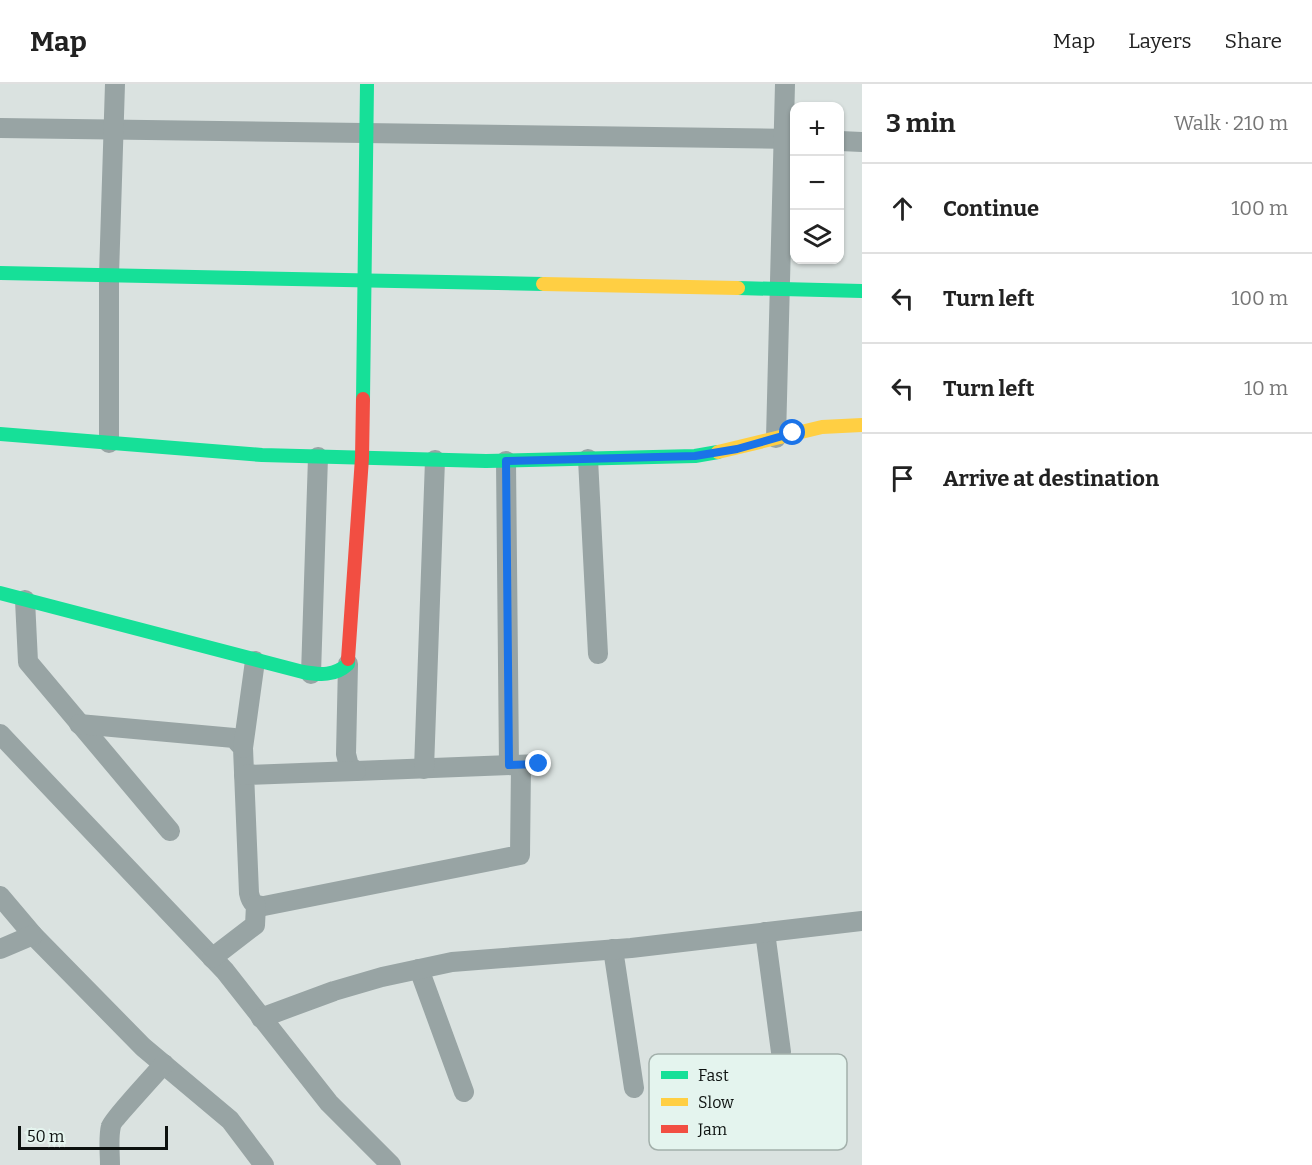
<!DOCTYPE html>
<html lang="en">
<head>
<meta charset="utf-8">
<style>
	body { margin:0; font-family:Bitter,serif; background:#f6f6f6; color:#222 }
	.controls { position:absolute; right:18px; top:18px; display:grid; overflow:hidden; border-radius:12px; box-shadow:0 2px 4px #0004 }
	.controls button { width:54px; height:54px; display:grid; place-items:center; padding:0; border:0; border-bottom:2px solid #e0e0e0; background:#fff; color:#222; font:30px sans-serif }
	.scale { position:absolute; left:18px; bottom:15px; width:150px; box-sizing:border-box; padding-left:6px; border:3px solid #0c110f; border-top:0; font-size:16px; line-height:21px; white-space:nowrap; color:#0c110f; -webkit-text-stroke:4px #e4f4ee; paint-order:stroke }
	.stop { position:absolute; width:18px; height:18px; margin:-14px; border:4px solid #1a73e8; border-radius:50%; background:#fff }
	.stop.end { background:#1a73e8; border-color:#fff; box-shadow:0 2px 6px #0008 }
	.list { margin:0; padding:0; list-style:none }
	h2 { display:flex; justify-content:space-between; align-items:center; height:78px; margin:0; padding:0 24px; font-size:26px }
	h2 small { font-size:20px; font-weight:400; color:#767676 }
	.list li { display:grid; grid-template-columns:39px 1fr auto; gap:18px; align-items:center; box-sizing:border-box; height:90px; padding:0 24px; border-top:2px solid #e0e0e0 }
	.list b { display:block; font-size:22px; white-space:nowrap }
	.list em { font-size:20px; font-style:normal; color:#767676 }
	.icon { flex:none; width:33px; height:33px; fill:none; stroke:currentColor; stroke-width:2; stroke-linecap:round; stroke-linejoin:round }
	.map { position:relative; flex:none; width:862px; height:1081px; overflow:hidden }
	header { display:flex; align-items:center; gap:36px; box-sizing:border-box; height:84px; padding:0 30px; background:#fff; border-bottom:2px solid #e0e0e0 }
	header strong { font-size:28px }
	nav { display:flex; gap:33px; margin-inline-start:auto; font-size:21px }
	main { display:flex }
	aside { flex:1; background:#fff }
	.map>svg:first-child { display:block }
	.lines { fill:none; stroke-linecap:round; stroke-linejoin:round }
	.street { stroke:#98a4a4; stroke-width:20 }
	.fast { stroke:#16e098; stroke-width:14 }
	.slow { stroke:#ffcf43; stroke-width:14 }
	.jam { stroke:#f24e42; stroke-width:14 }
	.route { stroke:#1a73e8; stroke-width:8 }
	.key { fill:#e4f4ee; stroke:#a3b0ab; stroke-width:1.5 }
	.key-label { font-size:16px; fill:#0c110f }
</style>
</head>
<body>
<header>
<strong>Map</strong>
<nav><a>Map</a><a>Layers</a><a>Share</a></nav>
</header>
<main>
<div class="map">
<svg width="862" height="1081" viewBox="0 0 862 1081">
	<rect width="100%" height="100%" fill="#dae2e0"/>
	<g class="lines">
		<!-- street -->
		<g class="street">
			<path d="M0,44L794,55"/>
			<path d="M840,57L862,58"/>
			<path d="M776,354L785,0"/>
			<path d="M109,359V191L115,0"/>
			<path d="M588,375L598,570"/>
			<path d="M506,377L509,681"/>
			<path d="M25,516L28,578L170,747"/>
			<path d="M348,580L346,670L349,682L356,687L539,680"/>
			<path d="M311,590L318,373"/>
			<path d="M79,640L234,654L243,664L249,809C251,819 254,821 264,822L520,771L521,681"/>
			<path d="M0,650L225,887L329,1019L391,1081"/>
			<path d="M243,664L255,577"/>
			<path d="M424,685L435,376"/>
			<path d="M244,691L356,687"/>
			<path d="M0,812L33,851L143,963L230,1036L264,1081"/>
			<path d="M765,848L781,968"/>
			<path d="M0,865L33,851"/>
			<path d="M613,865L634,1004"/>
			<path d="M212,874L255,841L256,821"/>
			<path d="M419,885L464,1008"/>
			<path d="M261,934L334,907L382,893L452,878L631,864L862,837"/>
			<path d="M110,1081C110,1069 108,1054 111,1042C112,1037 156,989 164,980"/>
		</g>
		<!-- fast -->
		<g class="fast">
			<path d="M0,189L543,200"/>
			<path d="M738,204L862,207"/>
			<path d="M363,315L367,0"/>
			<path d="M0,350L262,371L486,377L695,372L718,368"/>
			<path d="M0,509L303,588C320,591 335,592 348,580V575"/>
		</g>
		<!-- slow -->
		<g class="slow">
			<path d="M543,200L738,204"/>
			<path d="M718,368L822,343L862,341"/>
		</g>
		<!-- jam -->
		<path class="jam" d="M348,575L362,374L363,315"/>
	</g>
	<g class="lines">
		<!-- route -->
		<path class="route" d="M539,680L509,681L506,377L695,372L737,365L793,349"/>
	</g>
	<!-- legend -->
	<rect x="649" y="970" width="198" height="96" rx="9" class="key"/>
	<rect x="661" y="987" width="27" height="8" fill="#16e098"/>
	<rect x="661" y="1014" width="27" height="8" fill="#ffcf43"/>
	<rect x="661" y="1041" width="27" height="8" fill="#f24e42"/>
	<g class="key-label">
		<text x="698" y="997">Fast</text>
		<text x="698" y="1024">Slow</text>
		<text x="698" y="1051">Jam</text>
	</g>
</svg>
<div class="controls">
<button>+</button>
<button>−</button>
<button><svg class="icon" aria-label="layers" viewBox="0 0 24 24"><path d="M12 4l9 5-9 5-9-5zM3 14l9 5 9-5"/></svg></button>
</div>
<div class="scale">50 m</div>
<div class="stop" style="left:793px;top:349px"></div>
<div class="stop end" style="left:539px;top:680px"></div>
</div>
<aside>
<h2>3 min<small>Walk · 210 m</small></h2>
<ul class="list">
<li><svg class="icon" aria-label="ahead" viewBox="0 0 24 24"><path d="M12 20V5M6 11l6-6 6 6"/></svg><div><b>Continue</b></div><em>100 m</em></li>
<li><svg class="icon" aria-label="left" viewBox="0 0 24 24"><path d="M17 20v-9H6M10 6l-5 5 5 5"/></svg><div><b>Turn left</b></div><em>100 m</em></li>
<li><svg class="icon" aria-label="left" viewBox="0 0 24 24"><path d="M17 20v-9H6M10 6l-5 5 5 5"/></svg><div><b>Turn left</b></div><em>10 m</em></li>
<li><svg class="icon" aria-label="arrive" viewBox="0 0 24 24"><path d="M6 21V4h12l-3 4 3 4H6"/></svg><div><b>Arrive at destination</b></div></li>
</ul>
</aside>
</main>
</body>
</html>
